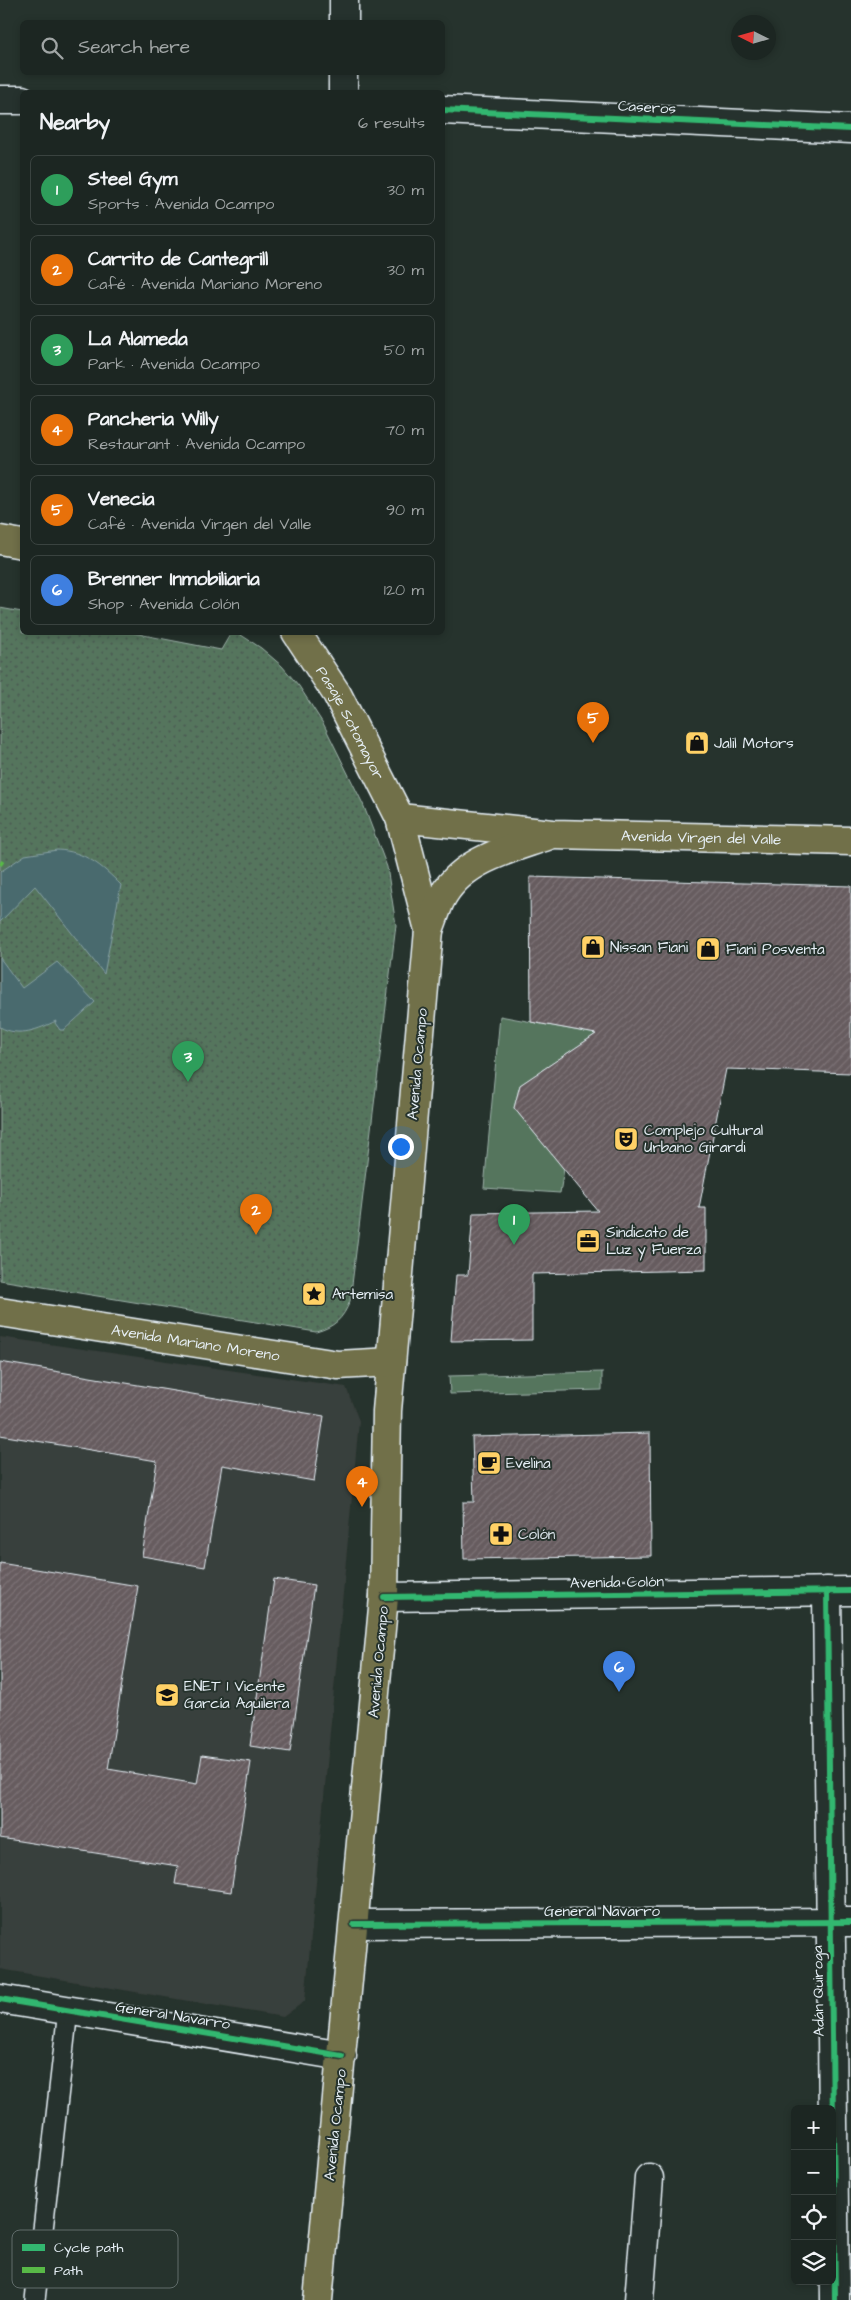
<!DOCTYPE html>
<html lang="en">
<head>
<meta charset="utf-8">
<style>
	body { margin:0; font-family:"Architects Daughter",sans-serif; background:#29322f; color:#f1f3f6 }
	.controls { position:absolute; right:15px; bottom:15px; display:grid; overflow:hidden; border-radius:8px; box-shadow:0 2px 8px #0003 }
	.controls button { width:45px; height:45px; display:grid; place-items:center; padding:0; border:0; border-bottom:1px solid #3a4340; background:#1c2622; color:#f1f3f6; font:25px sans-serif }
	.compass { position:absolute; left:731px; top:15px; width:45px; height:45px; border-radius:50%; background:#1c2622; box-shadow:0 2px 8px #0003; rotate:275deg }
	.you { position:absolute; left:400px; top:1146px; width:18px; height:18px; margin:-12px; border:4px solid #fff; border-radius:50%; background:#1a73e8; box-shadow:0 0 0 8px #1a73e833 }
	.badge { display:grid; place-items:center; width:32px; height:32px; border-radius:50%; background:#ffd166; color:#fff; font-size:16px; font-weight:700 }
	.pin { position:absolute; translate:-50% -41px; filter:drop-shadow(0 1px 2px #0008) }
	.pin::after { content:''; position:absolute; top:26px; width:18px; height:15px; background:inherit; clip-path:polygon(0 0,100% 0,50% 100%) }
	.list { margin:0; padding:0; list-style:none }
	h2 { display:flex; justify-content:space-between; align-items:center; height:65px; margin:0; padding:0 20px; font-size:21px }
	h2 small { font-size:16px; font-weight:400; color:#a0a5a5 }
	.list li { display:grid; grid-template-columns:32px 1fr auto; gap:15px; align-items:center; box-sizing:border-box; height:70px; margin:0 10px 10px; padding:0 10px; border:1px solid #3a4340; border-radius:8px }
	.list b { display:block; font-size:19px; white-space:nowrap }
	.list p { margin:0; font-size:16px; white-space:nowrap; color:#a0a5a5 }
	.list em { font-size:16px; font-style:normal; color:#a0a5a5 }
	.icon { flex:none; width:28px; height:28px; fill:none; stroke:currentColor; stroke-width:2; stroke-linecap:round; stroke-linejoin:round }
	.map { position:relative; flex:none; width:851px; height:2300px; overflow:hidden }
	.search { position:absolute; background:#1c2622; box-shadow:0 2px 8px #0003; left:20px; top:20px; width:425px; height:55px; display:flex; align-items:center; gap:12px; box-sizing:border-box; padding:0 18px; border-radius:8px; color:#a0a5a5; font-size:19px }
	.panel { position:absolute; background:#1c2622; box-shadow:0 2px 8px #0003; left:20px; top:90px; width:425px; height:545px; border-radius:8px }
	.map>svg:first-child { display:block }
	.built { fill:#393f3c }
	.grass { fill:#54745d; stroke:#9eb2aa }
	.park { fill:url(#park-dots); stroke:#9eb2aa }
	.water { fill:#486b6e; stroke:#88a1a5 }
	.building { fill:url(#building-hatch); stroke:#e8f1f8 }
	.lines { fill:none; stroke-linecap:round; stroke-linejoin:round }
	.service-casing { stroke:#e8f1f8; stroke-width:22 }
	.minor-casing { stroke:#e8f1f8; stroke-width:31 }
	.tertiary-casing { stroke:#e8f1f8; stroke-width:31 }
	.primary-casing { stroke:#e8f1f8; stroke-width:31 }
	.service { stroke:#26332d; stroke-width:19 }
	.minor { stroke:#26332d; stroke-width:28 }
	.tertiary { stroke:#26332d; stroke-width:28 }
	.primary { stroke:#71704a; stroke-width:28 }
	.quiet { stroke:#58b947; stroke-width:5; stroke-dasharray:10 5; stroke-linecap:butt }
	.cycleway-casing { stroke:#26332d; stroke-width:9 }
	.cycleway { stroke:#33b770; stroke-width:6 }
	.labels { text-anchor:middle; stroke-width:4; stroke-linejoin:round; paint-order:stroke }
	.street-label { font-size:15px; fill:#e8f1f8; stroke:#26332d }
	.poi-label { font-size:15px; fill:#e8f1f8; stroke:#26332d; text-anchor:start }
	.key { fill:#26332d; stroke:#606c6a; stroke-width:1 }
	.key-label { font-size:14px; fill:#e8f1f8 }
</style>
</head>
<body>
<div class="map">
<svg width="851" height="2300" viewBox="0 0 851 2300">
	<defs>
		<pattern id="park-dots" width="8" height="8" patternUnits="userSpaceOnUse" patternTransform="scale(1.25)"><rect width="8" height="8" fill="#54745d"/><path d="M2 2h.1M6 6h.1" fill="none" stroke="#4c5c53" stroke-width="1.8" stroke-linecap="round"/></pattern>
		<pattern id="building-hatch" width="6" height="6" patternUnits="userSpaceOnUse" patternTransform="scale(1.25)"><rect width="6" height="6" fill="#665b5e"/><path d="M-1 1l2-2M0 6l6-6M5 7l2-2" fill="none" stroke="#7c7376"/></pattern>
	</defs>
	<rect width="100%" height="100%" fill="#26332d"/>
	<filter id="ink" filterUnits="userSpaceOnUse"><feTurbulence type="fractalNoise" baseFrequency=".02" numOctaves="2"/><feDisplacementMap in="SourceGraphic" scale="10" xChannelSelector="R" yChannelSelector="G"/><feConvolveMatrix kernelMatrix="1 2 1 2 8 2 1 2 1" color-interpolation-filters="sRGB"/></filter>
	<g filter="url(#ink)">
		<!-- built -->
		<path class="built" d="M0,1337L346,1387L359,1421L305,2001L283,2017L0,1969Z"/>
		<!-- grass -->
		<g class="grass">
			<path d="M500,1016L596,1034L520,1085L514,1108L564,1169L560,1193L484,1188Z"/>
			<path d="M602,1372V1390L450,1394L449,1376Z"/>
		</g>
		<!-- park -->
		<path class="park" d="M0,608L22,612V632L133,633L221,650L231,633H238L261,648L282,666L299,686L324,725L363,804L387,867L396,925L350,1301C343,1319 334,1327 316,1332L0,1280Z"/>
		<!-- water -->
		<g class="water">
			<path d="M57,850C85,851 102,866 121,885L104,974L35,886L0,922V872L25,855Z"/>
			<path d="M0,958L22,988L57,962L95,1002L64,1030H60L55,1023L56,1021C39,1029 19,1038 0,1027Z"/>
		</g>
		<!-- building -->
		<g class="building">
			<path d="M530,877L851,886V1073L726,1069L699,1208H706V1270L532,1274V1340L451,1341L456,1275H468L473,1213L598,1211L514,1108L520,1085L596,1034L531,1022Z"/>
			<path d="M0,1362L324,1416L314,1481L222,1465L205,1567L142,1556L157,1461L0,1435Z"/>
			<path d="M650,1433L651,1556L464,1559L463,1502H474L472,1437Z"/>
			<path d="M0,1563L138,1586L108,1769L197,1784L202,1755L251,1762L231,1892L175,1884L178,1866L0,1838Z"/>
			<path d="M274,1579L314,1585L290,1752L250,1746Z"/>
		</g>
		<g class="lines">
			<defs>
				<path id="service" d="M35,2300L68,2010"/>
				<g id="minor">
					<path d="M344,22V0"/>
					<path d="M343,92V72"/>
					<path d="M0,100H22"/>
					<path d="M442,110L851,129"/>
					<path d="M827,1591L835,2300"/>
					<path d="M354,1924L851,1922"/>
					<path d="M0,1999L342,2056"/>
					<path d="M639,2300L649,2178"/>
				</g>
				<path id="tertiary" d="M384,1597L851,1591"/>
				<g id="primary">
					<path d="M0,540L22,544"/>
					<path id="s1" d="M296,632L337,694L400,818L429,930L387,1411L384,1597L318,2300"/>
					<path id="s2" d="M400,818L553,834L851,841"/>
					<path d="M429,930C433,920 436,910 440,901C460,860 508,850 547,836"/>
					<path id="s3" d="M0,1312L338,1365L391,1362"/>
				</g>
			</defs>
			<!-- service casing -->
			<use href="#service" class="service-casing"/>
			<!-- minor casing -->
			<use href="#minor" class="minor-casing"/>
			<!-- tertiary casing -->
			<use href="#tertiary" class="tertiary-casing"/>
			<!-- primary casing -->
			<use href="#primary" class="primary-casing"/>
			<!-- service -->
			<use href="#service" class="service"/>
			<!-- minor -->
			<use href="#minor" class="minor"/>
			<!-- tertiary -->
			<use href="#tertiary" class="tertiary"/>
			<!-- primary -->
			<use href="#primary" class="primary"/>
			<!-- quiet -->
			<path class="quiet" d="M0,862L3,864"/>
			<defs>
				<g id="cycleway">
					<path d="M442,110L851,129"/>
					<path d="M827,1591L835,2300"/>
					<path d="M384,1597L851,1591"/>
					<path d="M354,1924L851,1922"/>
					<path d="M0,1999L342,2056"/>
				</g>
			</defs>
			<!-- cycleway casing -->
			<use href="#cycleway" class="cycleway-casing"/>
			<!-- cycleway -->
			<use href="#cycleway" class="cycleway"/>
		</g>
	</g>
	<!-- icons -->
	<defs>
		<symbol id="shop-square" viewBox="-11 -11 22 22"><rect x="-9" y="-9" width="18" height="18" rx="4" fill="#ffd166" stroke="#26332d"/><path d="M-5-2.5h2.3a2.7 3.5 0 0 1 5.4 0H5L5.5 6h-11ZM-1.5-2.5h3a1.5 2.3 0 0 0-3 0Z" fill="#111"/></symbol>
		<symbol id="theatre-square" viewBox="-11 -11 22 22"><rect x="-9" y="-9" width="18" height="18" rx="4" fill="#ffd166" stroke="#26332d"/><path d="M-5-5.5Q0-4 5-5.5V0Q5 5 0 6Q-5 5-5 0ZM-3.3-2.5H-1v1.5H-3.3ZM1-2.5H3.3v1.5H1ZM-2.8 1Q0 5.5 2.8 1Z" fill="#111"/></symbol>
		<symbol id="office-square" viewBox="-11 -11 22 22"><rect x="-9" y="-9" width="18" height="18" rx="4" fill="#ffd166" stroke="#26332d"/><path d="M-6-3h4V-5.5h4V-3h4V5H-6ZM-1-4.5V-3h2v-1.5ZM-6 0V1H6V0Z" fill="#111"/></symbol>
		<symbol id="sight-square" viewBox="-11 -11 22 22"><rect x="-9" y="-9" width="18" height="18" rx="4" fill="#ffd166" stroke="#26332d"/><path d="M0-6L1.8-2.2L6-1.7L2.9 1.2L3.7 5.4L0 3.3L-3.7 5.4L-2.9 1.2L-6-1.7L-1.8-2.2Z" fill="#111"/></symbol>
		<symbol id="cafe-square" viewBox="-11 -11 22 22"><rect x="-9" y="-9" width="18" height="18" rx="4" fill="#ffd166" stroke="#26332d"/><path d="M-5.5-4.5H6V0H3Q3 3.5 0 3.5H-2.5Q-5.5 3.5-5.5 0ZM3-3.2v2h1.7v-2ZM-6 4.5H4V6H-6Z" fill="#111"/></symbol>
		<symbol id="pharmacy-square" viewBox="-11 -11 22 22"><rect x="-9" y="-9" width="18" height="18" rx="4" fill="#ffd166" stroke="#26332d"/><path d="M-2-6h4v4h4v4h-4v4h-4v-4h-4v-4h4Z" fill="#111"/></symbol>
		<symbol id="school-square" viewBox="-11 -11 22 22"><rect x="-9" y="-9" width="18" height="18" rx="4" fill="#ffd166" stroke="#26332d"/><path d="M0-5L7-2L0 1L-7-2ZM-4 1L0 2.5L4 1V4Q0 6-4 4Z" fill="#111"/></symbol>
	</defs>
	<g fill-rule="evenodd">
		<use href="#shop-square" x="683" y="729" width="28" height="28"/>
		<use href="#shop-square" x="579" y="933" width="28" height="28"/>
		<use href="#shop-square" x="694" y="935" width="28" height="28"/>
		<use href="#theatre-square" x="612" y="1125" width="28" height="28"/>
		<use href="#office-square" x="574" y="1227" width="28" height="28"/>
		<use href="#sight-square" x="300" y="1280" width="28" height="28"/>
		<use href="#cafe-square" x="475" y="1449" width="28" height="28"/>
		<use href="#pharmacy-square" x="487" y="1520" width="28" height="28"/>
		<use href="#school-square" x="153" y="1681" width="28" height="28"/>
	</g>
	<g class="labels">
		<!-- street labels -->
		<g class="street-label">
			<text transform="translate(647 107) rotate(3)" y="5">Caseros</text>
			<text dy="5" stroke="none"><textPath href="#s1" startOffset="106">Pasaje Sotomayor</textPath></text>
			<text dy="5" stroke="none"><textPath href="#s2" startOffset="302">Avenida Virgen del Valle</textPath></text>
			<text transform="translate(417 1064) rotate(-85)" y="5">Avenida Ocampo</text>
			<text dy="5" stroke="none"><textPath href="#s3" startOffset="198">Avenida Mariano Moreno</textPath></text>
			<text transform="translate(617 1582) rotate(-1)" y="5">Avenida Colón</text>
			<text transform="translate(378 1662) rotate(-85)" y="5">Avenida Ocampo</text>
			<text x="602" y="1916">General Navarro</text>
			<text transform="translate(818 1991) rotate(-91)" y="5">Adán Quiroga</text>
			<text transform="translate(173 2015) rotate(9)" y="5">General Navarro</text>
			<text transform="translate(335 2125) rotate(-84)" y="5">Avenida Ocampo</text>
		</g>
		<!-- poi labels -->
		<g class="poi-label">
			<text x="714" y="748">Jalil Motors</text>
			<text x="610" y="952">Nissan Fiani</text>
			<text x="726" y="954">Fiani Posventa</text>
			<text x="644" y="1135">Complejo Cultural<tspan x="644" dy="17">Urbano Girardi</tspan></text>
			<text x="606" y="1237">Sindicato de<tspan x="606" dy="17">Luz y Fuerza</tspan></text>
			<text x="332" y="1299">Artemisa</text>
			<text x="506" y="1468">Evelina</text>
			<text x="518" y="1539">Colón</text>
			<text x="184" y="1691">ENET 1 Vicente<tspan x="184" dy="17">García Aguilera</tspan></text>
		</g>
	</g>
	<!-- legend -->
	<rect x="12" y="2230" width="166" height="58" rx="8" class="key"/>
	<rect x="22" y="2244" width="23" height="7" fill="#33b770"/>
	<rect x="22" y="2267" width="23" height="6" fill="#58b947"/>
	<g class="key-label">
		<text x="54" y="2252">Cycle path</text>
		<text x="54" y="2275">Path</text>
	</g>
</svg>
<div class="controls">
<button>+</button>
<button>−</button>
<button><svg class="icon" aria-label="locate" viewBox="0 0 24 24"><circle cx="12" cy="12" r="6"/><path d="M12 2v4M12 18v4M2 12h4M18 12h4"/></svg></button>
<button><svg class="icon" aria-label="layers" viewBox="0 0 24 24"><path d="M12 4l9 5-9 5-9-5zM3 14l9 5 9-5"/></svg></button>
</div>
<svg class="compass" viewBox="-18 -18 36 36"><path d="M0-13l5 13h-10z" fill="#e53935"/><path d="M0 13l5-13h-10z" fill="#a0a5a5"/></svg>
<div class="you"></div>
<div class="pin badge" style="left:514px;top:1245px;background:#2e9e5b">1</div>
<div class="pin badge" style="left:256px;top:1235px;background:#e8710a">2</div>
<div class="pin badge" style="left:188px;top:1082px;background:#2e9e5b">3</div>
<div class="pin badge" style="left:362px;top:1507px;background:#e8710a">4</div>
<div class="pin badge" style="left:593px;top:743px;background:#e8710a">5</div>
<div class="pin badge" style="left:619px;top:1692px;background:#3f7fe0">6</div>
<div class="search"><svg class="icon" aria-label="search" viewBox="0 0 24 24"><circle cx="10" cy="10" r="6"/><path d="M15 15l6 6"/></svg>Search here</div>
<section class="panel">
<h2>Nearby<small>6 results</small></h2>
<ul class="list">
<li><span class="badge" style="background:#2e9e5b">1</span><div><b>Steel Gym</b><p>Sports · Avenida Ocampo</p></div><em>30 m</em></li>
<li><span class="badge" style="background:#e8710a">2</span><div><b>Carrito de Cantegrill</b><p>Café · Avenida Mariano Moreno</p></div><em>30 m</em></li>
<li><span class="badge" style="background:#2e9e5b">3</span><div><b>La Alameda</b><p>Park · Avenida Ocampo</p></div><em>50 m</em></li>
<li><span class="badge" style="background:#e8710a">4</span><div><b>Pancheria Willy</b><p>Restaurant · Avenida Ocampo</p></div><em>70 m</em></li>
<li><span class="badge" style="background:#e8710a">5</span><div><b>Venecia</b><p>Café · Avenida Virgen del Valle</p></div><em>90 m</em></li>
<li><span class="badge" style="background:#3f7fe0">6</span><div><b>Brenner Inmobiliaria</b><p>Shop · Avenida Colón</p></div><em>120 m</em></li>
</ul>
</section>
</div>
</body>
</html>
